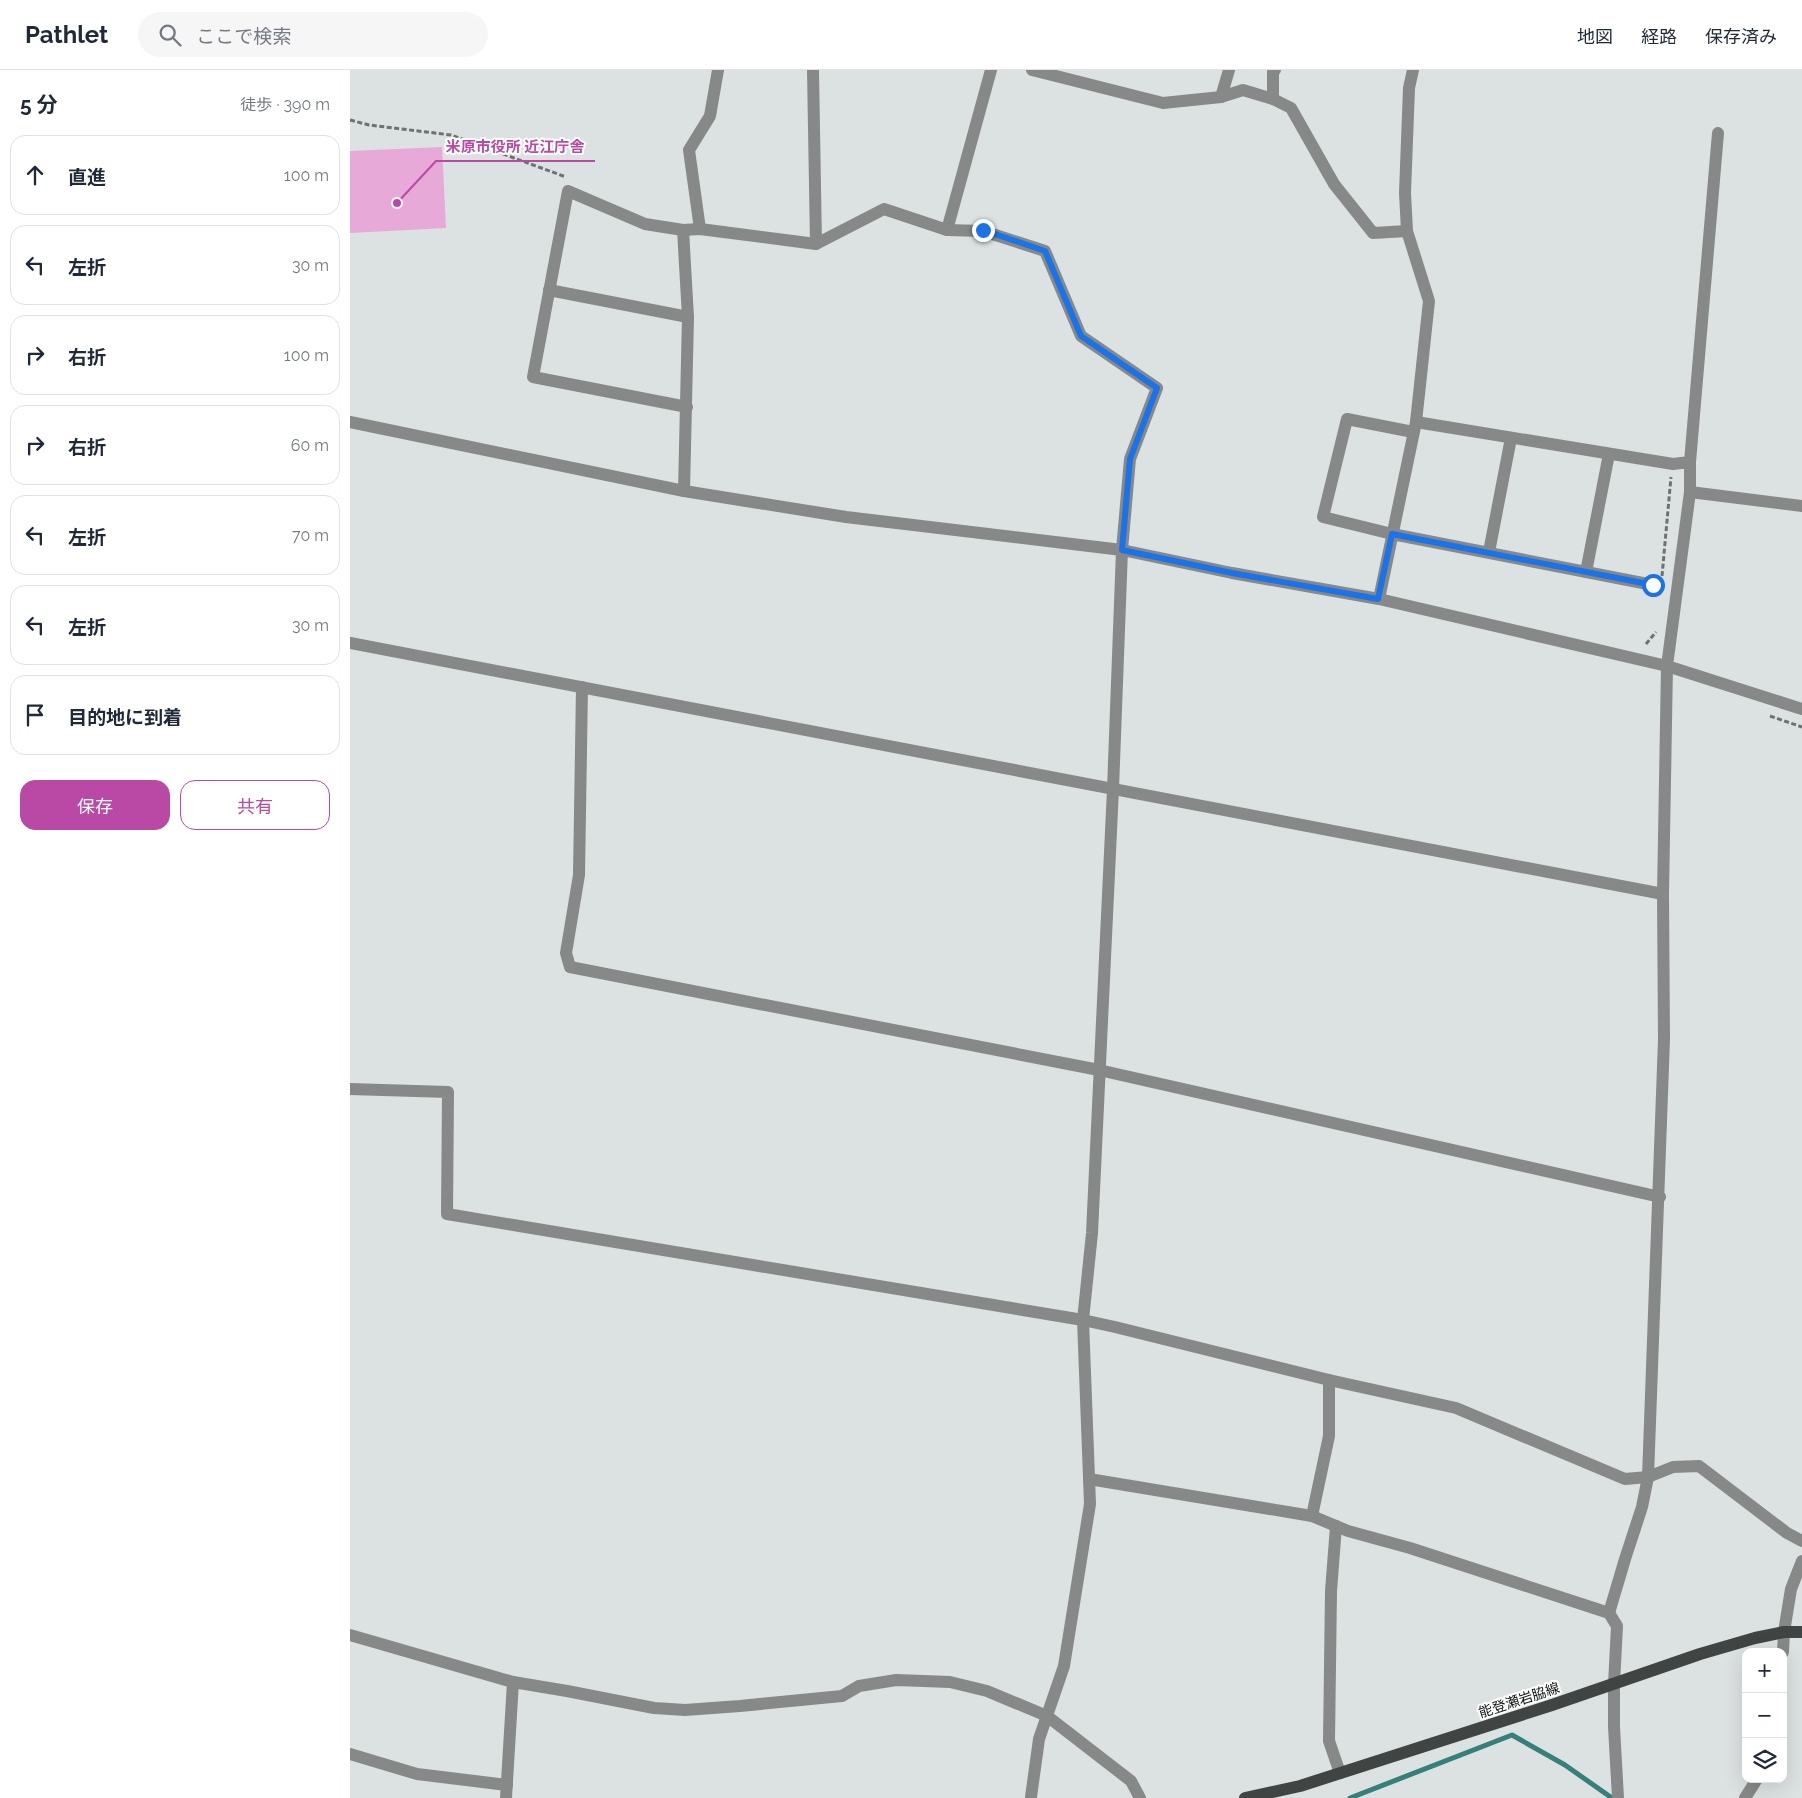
<!DOCTYPE html>
<html lang="ja">
<head>
<meta charset="utf-8">
<style>
	body { margin:0; font-family:Raleway,"Noto Sans JP",sans-serif; background:#f6f6f7; color:#1f2937 }
	.controls { position:absolute; right:15px; bottom:15px; display:grid; overflow:hidden; border-radius:10px; box-shadow:0 5px 20px #0002 }
	.controls button { width:45px; height:45px; display:grid; place-items:center; padding:0; border:0; border-bottom:1px solid #e0e1e3; background:#fff; color:#1f2937; font:25px sans-serif }
	.stop { position:absolute; width:15px; height:15px; margin:-11px; border:4px solid #1a73e8; border-radius:50%; background:#fff }
	.stop.end { background:#1a73e8; border-color:#fff; box-shadow:0 1px 5px #0008 }
	.list { margin:0; padding:0; list-style:none }
	h2 { display:flex; justify-content:space-between; align-items:center; height:65px; margin:0; padding:0 20px; font-size:21px }
	h2 small { font-size:16px; font-weight:400; color:#747a83 }
	.list li { display:grid; grid-template-columns:32px 1fr auto; gap:15px; align-items:center; box-sizing:border-box; height:80px; margin:0 10px 10px; padding:0 10px; border:1px solid #e0e1e3; border-radius:15px }
	.list b { display:block; font-size:19px; white-space:nowrap }
	.list em { font-size:16px; font-style:normal; color:#747a83 }
	.actions { display:flex; gap:10px; padding:15px 20px }
	.actions a { flex:1; padding:11px 0; border:1px solid #ba49a5; border-radius:15px; text-align:center; font-size:18px; color:#ba49a5 }
	.actions .main { background:#ba49a5; color:#fff }
	.icon { flex:none; width:28px; height:28px; fill:none; stroke:currentColor; stroke-width:2; stroke-linecap:round; stroke-linejoin:round }
	.map { position:relative; flex:none; width:1452px; height:1728px; overflow:hidden }
	header { display:flex; align-items:center; gap:30px; box-sizing:border-box; height:70px; padding:0 25px; background:#fff; border-bottom:1px solid #e0e1e3 }
	header strong { font-size:24px }
	nav { display:flex; gap:28px; margin-inline-start:auto; font-size:18px }
	.search { width:350px; height:45px; background:#f6f6f7; display:flex; align-items:center; gap:12px; box-sizing:border-box; padding:0 18px; border-radius:28px; color:#747a83; font-size:19px }
	main { display:flex }
	aside { flex:1; background:#fff }
	.map>svg:first-child { display:block }
	.lines { fill:none; stroke-linecap:round; stroke-linejoin:round }
	.stream { stroke:#377f79; stroke-width:5 }
	.building { fill:#e7a9d8 }
	.path { stroke:#6d7170; stroke-width:3; stroke-dasharray:5 2.5; stroke-linecap:butt }
	.minor { stroke:#878989; stroke-width:12 }
	.major { stroke:#404443; stroke-width:12 }
	.route { stroke:#1a73e8; stroke-width:6 }
	.labels { text-anchor:middle; stroke-width:4; stroke-linejoin:round; paint-order:stroke }
	.street-label { font-size:14px; fill:#111313; stroke:#fff }
	.leader { fill:none; stroke:#ba49a5; stroke-width:2 }
	.callout-dot { fill:#ba49a5; stroke:#fff; stroke-width:2 }
	.callout-label { font-size:15px; text-anchor:middle; font-weight:bold; fill:#ba49a5; stroke:#fff; stroke-width:4; stroke-linejoin:round; paint-order:stroke }
</style>
</head>
<body>
<header>
<strong>Pathlet</strong>
<div class="search"><svg class="icon" aria-label="search" viewBox="0 0 24 24"><circle cx="10" cy="10" r="6"/><path d="M15 15l6 6"/></svg>ここで検索</div>
<nav><a>地図</a><a>経路</a><a>保存済み</a></nav>
</header>
<main>
<aside>
<h2>5 分<small>徒歩 · 390 m</small></h2>
<ul class="list">
<li><svg class="icon" aria-label="ahead" viewBox="0 0 24 24"><path d="M12 20V5M6 11l6-6 6 6"/></svg><div><b>直進</b></div><em>100 m</em></li>
<li><svg class="icon" aria-label="left" viewBox="0 0 24 24"><path d="M17 20v-9H6M10 6l-5 5 5 5"/></svg><div><b>左折</b></div><em>30 m</em></li>
<li><svg class="icon" aria-label="right" viewBox="0 0 24 24"><path d="M7 20v-9h11M14 6l5 5-5 5"/></svg><div><b>右折</b></div><em>100 m</em></li>
<li><svg class="icon" aria-label="right" viewBox="0 0 24 24"><path d="M7 20v-9h11M14 6l5 5-5 5"/></svg><div><b>右折</b></div><em>60 m</em></li>
<li><svg class="icon" aria-label="left" viewBox="0 0 24 24"><path d="M17 20v-9H6M10 6l-5 5 5 5"/></svg><div><b>左折</b></div><em>70 m</em></li>
<li><svg class="icon" aria-label="left" viewBox="0 0 24 24"><path d="M17 20v-9H6M10 6l-5 5 5 5"/></svg><div><b>左折</b></div><em>30 m</em></li>
<li><svg class="icon" aria-label="arrive" viewBox="0 0 24 24"><path d="M6 21V4h12l-3 4 3 4H6"/></svg><div><b>目的地に到着</b></div></li>
</ul>
<div class="actions"><a class="main">保存</a><a>共有</a></div>
</aside>
<div class="map">
<svg width="1452" height="1728" viewBox="0 0 1452 1728">
	<rect width="100%" height="100%" fill="#dce2e1"/>
	<g class="lines">
		<!-- stream -->
		<path class="stream" d="M1000,1728L1162,1665L1215,1695L1262,1728"/>
	</g>
	<!-- building -->
	<path class="building" d="M92,77L96,158L0,163V81Z"/>
	<g class="lines">
		<!-- path -->
		<g class="path">
			<path d="M0,50L19,55L101,65L216,107"/>
			<path d="M1312,506L1321,407"/>
			<path d="M1296,574L1306,562"/>
			<path d="M1420,646L1452,657"/>
		</g>
		<!-- minor -->
		<g class="minor">
			<path d="M463,0L466,174"/>
			<path d="M682,0L813,33L871,27L893,20L923,29L941,38L984,114L1023,163L1057,161"/>
			<path d="M871,27L879,0"/>
			<path d="M923,29V2L925,0"/>
			<path d="M350,159L339,80L360,46L368,0"/>
			<path d="M333,160L338,247L334,421"/>
			<path d="M597,160L641,0"/>
			<path d="M199,220L338,247"/>
			<path d="M337,337L183,307L218,121L295,154L333,160L350,159L466,174L534,139L597,160L633,161L695,181L731,266L807,318L780,389L772,480L763,719L742,1163L733,1250L740,1434L714,1596L689,1669L681,1727"/>
			<path d="M0,352L334,421L496,447L772,480L882,503L1029,529L1317,596L1452,639"/>
			<path d="M1066,352L1323,394L1340,392V422"/>
			<path d="M1063,362L997,349L973,447L1042,464L1303,515"/>
			<path d="M1340,392L1368,63"/>
			<path d="M1139,482L1161,368"/>
			<path d="M1236,502L1259,384"/>
			<path d="M1029,529L1066,352L1079,231L1057,161L1055,123L1059,18L1063,0"/>
			<path d="M0,573L1313,824L1317,596L1340,422L1452,436"/>
			<path d="M232,617L229,805L216,883L220,897L749,1000L1310,1127"/>
			<path d="M0,1019L98,1022L97,1144L733,1250L765,1257L979,1310L1106,1338L1275,1409L1298,1407L1323,1397L1349,1396L1437,1463L1452,1471"/>
			<path d="M979,1310V1366L962,1446L998,1461L1060,1478L1259,1543L1267,1556L1264,1614V1657L1268,1728"/>
			<path d="M739,1409L962,1446"/>
			<path d="M986,1456L981,1521L979,1671L990,1703"/>
			<path d="M1259,1543L1275,1489L1292,1437L1298,1407L1314,969L1313,824"/>
			<path d="M0,1565L163,1612L217,1621L304,1638L335,1640L390,1636L492,1626L509,1616L546,1610L600,1612L637,1621L697,1646L781,1711L790,1728"/>
			<path d="M1433,1582L1434,1562L1441,1519L1452,1491"/>
			<path d="M0,1684L67,1704L157,1715"/>
			<path d="M156,1728L163,1612"/>
			<path d="M1395,1728L1407,1709"/>
		</g>
		<!-- major -->
		<path class="major" d="M895,1728L950,1716L1202,1635L1350,1584L1405,1568L1434,1562H1452"/>
	</g>
	<g class="lines">
		<!-- route -->
		<path class="route" d="M633,160L695,181L731,266L807,318L780,389L772,480L882,503L1028,529L1042,464L1303,515"/>
	</g>
	<g class="labels">
		<!-- street labels -->
		<g class="street-label">
			<text transform="translate(1169 1630) rotate(-18)" y="5">能登瀬岩脇線</text>
		</g>
	</g>
	<!-- callouts -->
	<path class="leader" d="M47 133L86 91H245"/>
	<circle class="callout-dot" cx="47" cy="133" r="5"/>
	<g class="callout-label">
		<text x="165" y="82">米原市役所 近江庁舎</text>
	</g>
</svg>
<div class="controls">
<button>+</button>
<button>−</button>
<button><svg class="icon" aria-label="layers" viewBox="0 0 24 24"><path d="M12 4l9 5-9 5-9-5zM3 14l9 5 9-5"/></svg></button>
</div>
<div class="stop" style="left:1303px;top:515px"></div>
<div class="stop end" style="left:633px;top:160px"></div>
</div>
</main>
</body>
</html>
